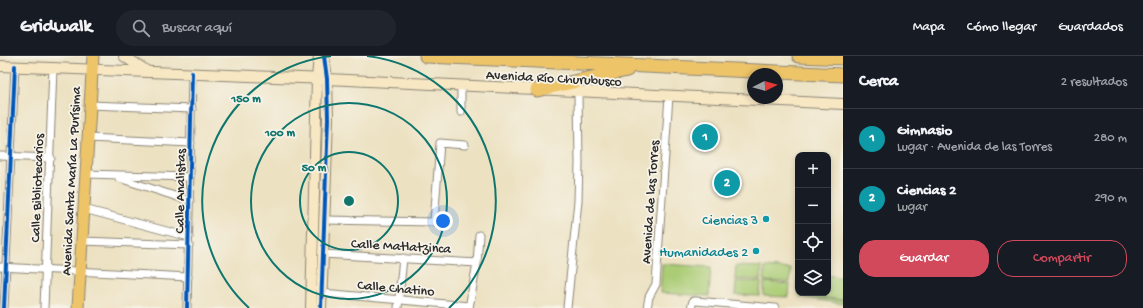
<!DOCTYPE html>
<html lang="es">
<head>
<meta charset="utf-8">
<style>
	body { margin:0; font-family:"Gochi Hand",sans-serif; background:#20242c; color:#f1f3f6 }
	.controls { position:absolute; right:12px; bottom:12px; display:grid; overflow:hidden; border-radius:8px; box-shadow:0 2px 6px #0003 }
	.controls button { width:36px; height:36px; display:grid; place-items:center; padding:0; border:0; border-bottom:1px solid #363941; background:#171b24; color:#f1f3f6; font:20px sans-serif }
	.compass { position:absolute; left:747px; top:12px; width:36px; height:36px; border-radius:50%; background:#171b24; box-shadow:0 2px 6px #0003; rotate:85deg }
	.you { position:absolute; left:443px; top:165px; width:14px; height:14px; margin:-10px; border:3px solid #fff; border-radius:50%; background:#1a73e8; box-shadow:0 0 0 6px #1a73e833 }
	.badge { display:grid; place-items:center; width:26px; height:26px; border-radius:50%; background:#d1495b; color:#fff; font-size:13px; font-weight:700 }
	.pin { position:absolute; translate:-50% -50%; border:2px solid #fff; box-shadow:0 1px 4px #0006 }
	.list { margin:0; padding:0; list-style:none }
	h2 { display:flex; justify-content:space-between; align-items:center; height:52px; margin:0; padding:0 16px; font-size:17px }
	h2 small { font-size:13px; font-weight:400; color:#9ea1a6 }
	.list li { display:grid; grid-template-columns:26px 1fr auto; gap:12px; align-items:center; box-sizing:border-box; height:60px; padding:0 16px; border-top:1px solid #363941 }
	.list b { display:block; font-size:15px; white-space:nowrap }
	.list p { margin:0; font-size:13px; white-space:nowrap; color:#9ea1a6 }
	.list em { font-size:13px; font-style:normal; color:#9ea1a6 }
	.actions { display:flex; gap:8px; padding:12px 16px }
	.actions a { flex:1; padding:9px 0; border:1px solid #d1495b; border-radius:16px; text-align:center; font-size:14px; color:#d1495b }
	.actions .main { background:#d1495b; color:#fff }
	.icon { flex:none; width:22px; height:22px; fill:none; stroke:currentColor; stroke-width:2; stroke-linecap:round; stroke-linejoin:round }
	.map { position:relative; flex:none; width:843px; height:252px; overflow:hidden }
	header { display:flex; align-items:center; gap:24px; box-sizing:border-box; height:56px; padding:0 20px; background:#171b24; border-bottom:1px solid #363941 }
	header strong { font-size:19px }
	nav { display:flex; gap:22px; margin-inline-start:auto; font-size:14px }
	.search { width:280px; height:36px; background:#20242c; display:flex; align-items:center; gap:10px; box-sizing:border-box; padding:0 14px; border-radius:22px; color:#9ea1a6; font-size:15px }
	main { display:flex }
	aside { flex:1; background:#171b24 }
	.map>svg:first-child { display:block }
	.green { fill:#aacc74; stroke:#6a7c50 }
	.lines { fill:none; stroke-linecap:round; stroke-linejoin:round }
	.street-casing { stroke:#8c8676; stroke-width:9 }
	.secondary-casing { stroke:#8c8676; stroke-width:12 }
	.primary-casing { stroke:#8c8676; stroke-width:13 }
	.highway-casing { stroke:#8c8676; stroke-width:15 }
	.street { stroke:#fff; stroke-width:7 }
	.secondary { stroke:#f8e7c3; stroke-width:10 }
	.primary { stroke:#eec469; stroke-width:11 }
	.highway { stroke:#eec469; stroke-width:13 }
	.cycleway-casing { stroke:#f7f3e8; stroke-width:6 }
	.cycleway { stroke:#0057b8; stroke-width:4 }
	.ring { fill:none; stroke:#0f766e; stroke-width:2 }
	.culture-dot { fill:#0f9aa8; stroke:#f7f3e8; stroke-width:1.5 }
	.labels { text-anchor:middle; stroke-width:3.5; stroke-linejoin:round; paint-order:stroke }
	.street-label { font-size:14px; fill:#2b2b2b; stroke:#f7f3e8 }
	.culture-label { font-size:14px; fill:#0d838f; stroke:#f7f3e8; text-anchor:end }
	.centre { fill:#0f766e; stroke:#f7f3e8; stroke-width:2 }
	.ring-label { font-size:12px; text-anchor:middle; font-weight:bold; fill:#0f766e; stroke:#f7f3e8; stroke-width:3.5; stroke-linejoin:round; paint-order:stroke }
</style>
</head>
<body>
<header>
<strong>Gridwalk</strong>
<div class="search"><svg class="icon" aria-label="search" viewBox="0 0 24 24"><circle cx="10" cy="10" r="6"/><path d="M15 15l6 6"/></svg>Buscar aquí</div>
<nav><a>Mapa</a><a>Cómo llegar</a><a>Guardados</a></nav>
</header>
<main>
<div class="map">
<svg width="843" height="252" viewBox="0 0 843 252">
	<rect width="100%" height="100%" fill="#f7f3e8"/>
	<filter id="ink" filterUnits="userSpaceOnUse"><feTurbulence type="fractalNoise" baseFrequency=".025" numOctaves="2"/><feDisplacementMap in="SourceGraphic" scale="8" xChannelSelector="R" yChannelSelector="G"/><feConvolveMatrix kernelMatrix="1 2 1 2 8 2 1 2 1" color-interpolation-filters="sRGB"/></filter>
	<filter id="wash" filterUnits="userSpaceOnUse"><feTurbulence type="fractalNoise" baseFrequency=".012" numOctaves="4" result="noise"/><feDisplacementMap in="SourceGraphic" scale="16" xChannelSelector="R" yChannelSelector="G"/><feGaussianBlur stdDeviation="0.9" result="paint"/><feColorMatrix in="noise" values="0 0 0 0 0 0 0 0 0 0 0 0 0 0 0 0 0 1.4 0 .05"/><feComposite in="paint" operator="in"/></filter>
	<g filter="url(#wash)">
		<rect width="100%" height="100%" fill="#ece1c1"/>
		<!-- green -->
		<g class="green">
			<path d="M662,208L711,211L709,240L660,237Z"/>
			<path d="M736,210L762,211L761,224L735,223Z"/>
			<path d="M765,211L791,213L790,226L764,225Z"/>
			<path d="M828,219L843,222V244L806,239L802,237H828Z"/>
			<path d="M798,221V237H801L806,240L843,245V248L801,241C795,235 796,229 798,221Z"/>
			<path d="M736,225L761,226L760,240L735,239Z"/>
			<path d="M764,226L790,228L789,241L764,240Z"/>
		</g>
	</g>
	<g filter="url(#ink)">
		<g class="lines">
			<defs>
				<g id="street">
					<path d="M90,49L192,53"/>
					<path d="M461,56V30"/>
					<path d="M88,82L191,87"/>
					<path d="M0,100L51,102"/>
					<path d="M86,118L190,121"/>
					<path d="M119,122L190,145"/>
					<path d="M84,153L189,181"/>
					<path d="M324,164L434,166L440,87L465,89"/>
					<path d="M82,185L189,189"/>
					<path d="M323,198L477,207"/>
					<path d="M0,211L188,221"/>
					<path d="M322,237L469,250"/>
					<path d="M4,252L15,10"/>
					<path d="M44,252L53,12"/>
					<path d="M187,252L192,17"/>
					<path d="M398,252L403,202"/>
					<path d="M469,252L477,207L479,179"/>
					<path d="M567,252L578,145L579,107L578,36"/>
					<path d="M647,252L649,241L656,228L669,40"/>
					<path d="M691,252L693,245H696L775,252"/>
				</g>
				<g id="secondary">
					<path d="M124,0L148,16"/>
					<path d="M0,10L327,23L843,48"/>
					<path d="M311,252L317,23L319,0"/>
					<path d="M321,252L328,63L327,23L324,0"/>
				</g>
				<path id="primary" d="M78,252L93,0"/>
				<g id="highway">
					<path d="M426,0L843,19"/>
					<path d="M799,0L843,2"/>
					<path d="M537,34L627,14"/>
				</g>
			</defs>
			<!-- street casing -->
			<use href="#street" class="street-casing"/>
			<!-- secondary casing -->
			<use href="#secondary" class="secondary-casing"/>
			<!-- primary casing -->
			<use href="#primary" class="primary-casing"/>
			<!-- highway casing -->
			<use href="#highway" class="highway-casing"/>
			<!-- street -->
			<use href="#street" class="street"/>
			<!-- secondary -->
			<use href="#secondary" class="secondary"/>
			<!-- primary -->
			<use href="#primary" class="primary"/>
			<!-- highway -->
			<use href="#highway" class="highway"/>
			<defs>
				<g id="cycleway">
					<path d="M4,252L15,10"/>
					<path d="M187,252L192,17"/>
					<path d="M321,252L328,63L327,23L324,0"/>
				</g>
			</defs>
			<!-- cycleway casing -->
			<use href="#cycleway" class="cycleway-casing"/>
			<!-- cycleway -->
			<use href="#cycleway" class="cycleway"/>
		</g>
	</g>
	<!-- distance rings -->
	<g class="ring">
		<circle cx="349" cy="145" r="49"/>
		<circle cx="349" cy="145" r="98"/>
		<path d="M249 252A146 146 0 0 1 331 0M367 0A146 146 0 0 1 449 252"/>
	</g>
	<!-- markers -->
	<g class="culture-dot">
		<circle cx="766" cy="163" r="4"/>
		<circle cx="756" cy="195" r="4"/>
	</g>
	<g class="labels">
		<!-- street labels -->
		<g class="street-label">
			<text transform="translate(554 21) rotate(3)" y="5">Avenida Río Churubusco</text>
			<text transform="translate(70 125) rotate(-87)" y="5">Avenida Santa María La Purísima</text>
			<text transform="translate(36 132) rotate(-88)" y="5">Calle Bibliotecarios</text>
			<text transform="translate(179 135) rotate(-89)" y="5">Calle Analistas</text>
			<text transform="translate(649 146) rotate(-86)" y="5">Avenida de las Torres</text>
			<text transform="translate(401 189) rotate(3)" y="5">Calle Matlatzinca</text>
			<text transform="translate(396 231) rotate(5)" y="5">Calle Chatino</text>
		</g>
		<!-- culture labels -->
		<g class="culture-label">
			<text x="758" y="168">Ciencias 3</text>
			<text x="748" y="200">Humanidades 2</text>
		</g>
	</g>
	<circle cx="349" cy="145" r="6" class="centre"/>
	<g class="ring-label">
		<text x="246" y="46">150 m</text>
		<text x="280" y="80">100 m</text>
		<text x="314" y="115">50 m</text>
	</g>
</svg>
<div class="controls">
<button>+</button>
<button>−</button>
<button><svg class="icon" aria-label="locate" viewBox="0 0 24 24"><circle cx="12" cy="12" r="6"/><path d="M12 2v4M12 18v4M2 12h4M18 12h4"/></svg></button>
<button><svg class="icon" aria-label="layers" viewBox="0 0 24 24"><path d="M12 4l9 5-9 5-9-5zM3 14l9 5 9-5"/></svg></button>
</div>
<svg class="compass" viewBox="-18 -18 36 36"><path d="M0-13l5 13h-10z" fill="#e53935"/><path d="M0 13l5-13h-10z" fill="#9ea1a6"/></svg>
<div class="you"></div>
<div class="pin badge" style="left:705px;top:81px;background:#0f9aa8">1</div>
<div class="pin badge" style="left:727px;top:127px;background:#0f9aa8">2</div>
</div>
<aside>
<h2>Cerca<small>2 resultados</small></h2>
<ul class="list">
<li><span class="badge" style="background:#0f9aa8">1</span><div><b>Gimnasio</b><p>Lugar · Avenida de las Torres</p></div><em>280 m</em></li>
<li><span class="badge" style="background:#0f9aa8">2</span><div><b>Ciencias 2</b><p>Lugar</p></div><em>290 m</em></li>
</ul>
<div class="actions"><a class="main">Guardar</a><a>Compartir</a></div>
</aside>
</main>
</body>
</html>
